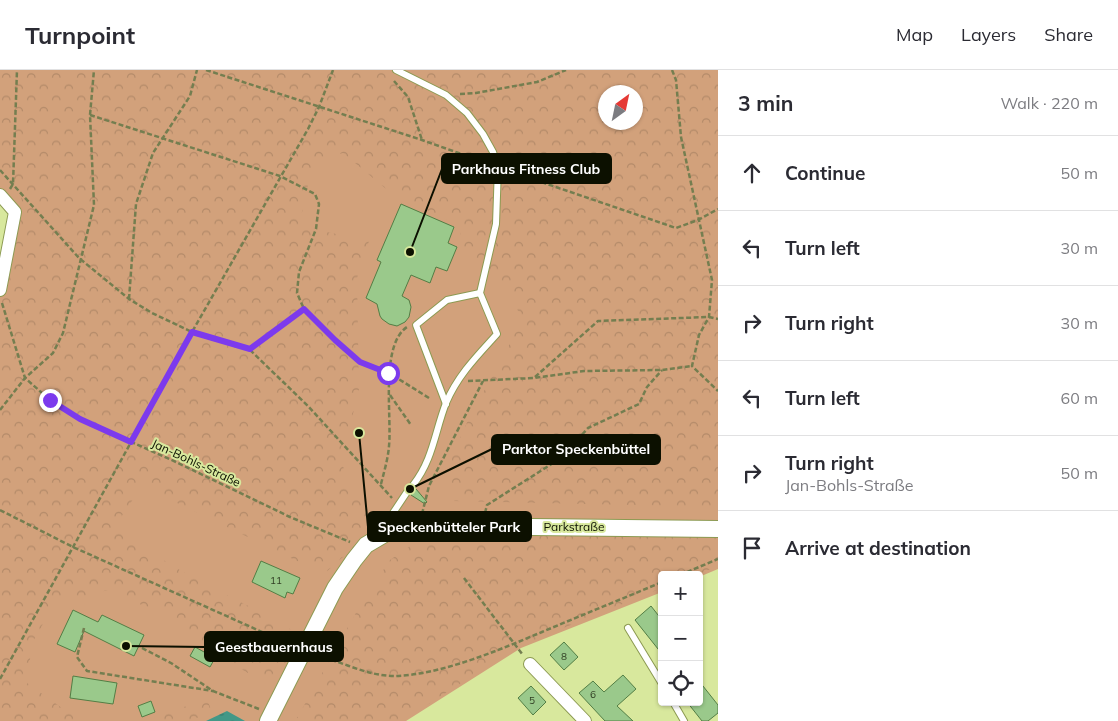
<!DOCTYPE html>
<html lang="en">
<head>
<meta charset="utf-8">
<style>
	body { margin:0; font-family:Mulish,sans-serif; background:#f7f7f7; color:#2b2b33 }
	.controls { position:absolute; right:15px; bottom:15px; display:grid; overflow:hidden; border-radius:5px; box-shadow:0 1px 4px #0004 }
	.controls button { width:45px; height:45px; display:grid; place-items:center; padding:0; border:0; border-bottom:1px solid #e1e1e2; background:#fff; color:#2b2b33; font:25px sans-serif }
	.compass { position:absolute; left:598px; top:15px; width:45px; height:45px; border-radius:50%; background:#fff; box-shadow:0 1px 4px #0004; rotate:33deg }
	.stop { position:absolute; width:15px; height:15px; margin:-11px; border:4px solid #7c3aed; border-radius:50%; background:#fff }
	.stop.end { background:#7c3aed; border-color:#fff; box-shadow:0 1px 5px #0008 }
	.list { margin:0; padding:0; list-style:none }
	h2 { display:flex; justify-content:space-between; align-items:center; height:65px; margin:0; padding:0 20px; font-size:21px }
	h2 small { font-size:16px; font-weight:400; color:#7c7c81 }
	.list li { display:grid; grid-template-columns:32px 1fr auto; gap:15px; align-items:center; box-sizing:border-box; height:75px; padding:0 20px; border-top:1px solid #e1e1e2 }
	.list b { display:block; font-size:19px; white-space:nowrap }
	.list p { margin:0; font-size:16px; white-space:nowrap; color:#7c7c81 }
	.list em { font-size:16px; font-style:normal; color:#7c7c81 }
	.icon { flex:none; width:28px; height:28px; fill:none; stroke:currentColor; stroke-width:2; stroke-linecap:round; stroke-linejoin:round }
	.map { position:relative; flex:none; width:718px; height:651px; overflow:hidden }
	header { display:flex; align-items:center; gap:30px; box-sizing:border-box; height:70px; padding:0 25px; background:#fff; border-bottom:1px solid #e1e1e2 }
	header strong { font-size:24px }
	nav { display:flex; gap:28px; margin-inline-start:auto; font-size:18px }
	main { display:flex }
	aside { flex:1; background:#fff }
	.map>svg:first-child { display:block }
	.green { fill:#d2a17b; fill-rule:evenodd }
	.forest { fill:url(#forest-crowns); fill-rule:evenodd }
	.water { fill:url(#water-ripples) }
	.building { fill:#9ac98b; stroke:#537e45 }
	.lines { fill:none; stroke-linecap:round; stroke-linejoin:round }
	.service-casing { stroke:#8c9a52; stroke-width:8 }
	.minor-casing { stroke:#8c9a52; stroke-width:14 }
	.tertiary-casing { stroke:#8c9a52; stroke-width:18 }
	.path { stroke:#747e50; stroke-width:2.5; stroke-dasharray:5 2.5; stroke-linecap:butt }
	.service { stroke:#fff; stroke-width:6 }
	.minor { stroke:#fff; stroke-width:12 }
	.tertiary { stroke:#fff; stroke-width:16 }
	.route { stroke:#7c3aed; stroke-width:6 }
	.labels { text-anchor:middle; stroke-width:4; stroke-linejoin:round; paint-order:stroke }
	.number-label { font-size:10px; fill:#303e23 }
	.street-label { font-size:12px; fill:#0c1000; stroke:#d8e89d }
	.leader { fill:none; stroke:#0c1000; stroke-width:2 }
	.callout-dot { fill:#0c1000; stroke:#d8e89d; stroke-width:2 }
	.callout { fill:#0c1000; stroke:#0c1000; stroke-width:2 }
	.callout-label { font-size:14px; text-anchor:middle; font-weight:bold; fill:#fff }
</style>
</head>
<body>
<header>
<strong>Turnpoint</strong>
<nav><a>Map</a><a>Layers</a><a>Share</a></nav>
</header>
<main>
<div class="map">
<svg width="718" height="651" viewBox="0 0 718 651">
	<defs>
		<pattern id="forest-crowns" width="20" height="18" patternUnits="userSpaceOnUse" patternTransform="scale(1.25)"><rect width="20" height="18" fill="#d2a17b"/><path d="M2 6a3 3 0 1 1 6 0M12 15a3 3 0 1 1 6 0" fill="none" stroke="#b38a69"/></pattern>
		<pattern id="water-ripples" width="26" height="14" patternUnits="userSpaceOnUse" patternTransform="scale(1.25)"><rect width="26" height="14" fill="#439887"/><path d="M2 4q2-2 4 0t4 0M15 11q2-2 4 0t4 0" fill="none" stroke="#367b6c"/></pattern>
	</defs>
	<rect width="100%" height="100%" fill="#d8e89d"/>
	<!-- green -->
	<path class="green" d="M0,0H718V499L699,507V505H662V522L521,578L406,651H0V227L17,142L0,121ZM606,22H636V52H606Z"/>
	<!-- forest -->
	<g class="forest">
		<path d="M0,0H718V437L452,431V386L469,348L508,278L520,244L507,223L466,183L458,155L391,123L343,83L313,92L299,156L369,171L357,208L359,326L338,387L375,458L324,504L142,416L113,459L183,502L254,539L301,565L286,598L272,618L217,584L171,548L108,520L55,533L32,573L27,613L69,643L88,651H0V231L3,225L22,132L19,115L0,95ZM606,22H636V52H606Z"/>
		<path d="M457,464L718,466V496L696,505H662V518L519,576L402,651H317L297,648L362,532L390,490L410,476Z"/>
		<path d="M207,628L212,643L187,651H148Z"/>
	</g>
	<!-- water -->
	<path class="water" d="M227,641L245,651H206Z"/>
	<!-- building -->
	<g class="building">
		<path d="M401,134L454,157L448,173L457,177L447,201L436,197L430,213L411,205L402,226L409,230L411,237L409,247L405,252L397,256L389,254L382,249L380,246L377,234L366,228L381,192L377,190Z"/>
		<path d="M416,419L427,432L425,434L411,425V420Z"/>
		<path d="M261,491L300,508L293,524L287,522L285,528L252,512Z"/>
		<path d="M651,536L662,550V584L635,550Z"/>
		<path d="M73,540L98,552L102,545L144,565L134,586L84,561L75,582L57,574Z"/>
		<path d="M564,572L578,587L564,600L550,585Z"/>
		<path d="M195,577L215,588L210,597L190,586Z"/>
		<path d="M623,605L636,619L617,636L633,651H605L579,623L593,611L604,622Z"/>
		<path d="M73,606L117,613L113,634L70,628Z"/>
		<path d="M699,611L718,635V643L708,651H702L687,632H699Z"/>
		<path d="M531,616L546,632L533,645L518,628Z"/>
		<path d="M151,631L155,642L142,647L138,636Z"/>
	</g>
	<g class="lines">
		<defs>
			<g id="service">
				<path d="M396,0L446,25L467,43L483,64L493,82L498,97L496,154L480,223L497,264C477,286 458,305 446,333C435,361 433,390 413,415"/>
				<path d="M446,334L416,255L447,230L480,223"/>
				<path d="M388,461L391,446L407,422"/>
				<path d="M628,558L662,614"/>
				<path d="M673,632L684,651"/>
			</g>
			<g id="minor">
				<path d="M0,125L15,142L0,220"/>
				<path d="M530,594L585,651"/>
			</g>
			<path id="tertiary" d="M268,651L335,518L354,490L366,475L388,462L403,459L448,456L718,459"/>
		</defs>
		<!-- service casing -->
		<use href="#service" class="service-casing"/>
		<!-- minor casing -->
		<use href="#minor" class="minor-casing"/>
		<!-- tertiary casing -->
		<use href="#tertiary" class="tertiary-casing"/>
		<!-- path -->
		<g class="path">
			<path d="M206,0L422,70L487,93"/>
			<path d="M672,0L676,10L681,67L712,210L709,247L699,265L692,296L718,321"/>
			<path d="M394,11L408,27L422,70"/>
			<path d="M460,24L476,23L537,12L566,0"/>
			<path d="M90,45L280,106L315,124L319,134L316,159L299,202L297,223L304,239L335,270L360,292L389,303L429,328"/>
			<path d="M0,100L79,188L129,229L152,243L192,262L249,279L308,336L392,428"/>
			<path d="M506,100L676,158L698,150L718,139"/>
			<path d="M10,119L13,114L17,0"/>
			<path d="M129,229L136,134L153,83L190,26L197,0"/>
			<path d="M2,233L25,308L50,330L80,349L176,392L290,447L350,472"/>
			<path d="M249,279L304,239"/>
			<path d="M535,307L598,251L709,247L718,249"/>
			<path d="M468,311L534,308L584,301L662,300L692,296"/>
			<path d="M390,325L411,355"/>
			<path d="M0,340L25,308L53,283L63,263L94,135L90,45L94,0"/>
			<path d="M381,414C384,402 388,389 389,376C392,346 380,275 407,257"/>
			<path d="M0,440L73,477L291,575"/>
			<path d="M485,443L487,435L561,388L588,358L639,334L647,317L662,300"/>
			<path d="M422,444L429,416L483,311"/>
			<path d="M680,505L718,489"/>
			<path d="M464,508L523,585"/>
			<path d="M84,558L77,587L87,601L213,621"/>
			<path d="M142,578L171,593L213,621L259,639"/>
			<path d="M317,585C342,592 368,606 394,606C441,605 499,580 542,562C582,545 622,529 662,512"/>
			<path d="M0,609L192,262L308,59L319,37L333,0"/>
		</g>
		<!-- service -->
		<use href="#service" class="service"/>
		<!-- minor -->
		<use href="#minor" class="minor"/>
		<!-- tertiary -->
		<use href="#tertiary" class="tertiary"/>
	</g>
	<g class="lines">
		<!-- route -->
		<path class="route" d="M50,330L80,349L131,372L192,262L250,279L304,239L335,270L360,292L388,303"/>
	</g>
	<g class="labels">
		<!-- number labels -->
		<g class="number-label">
			<text x="276" y="514">11</text>
			<text x="564" y="590">8</text>
			<text x="593" y="628">6</text>
			<text x="532" y="634">5</text>
		</g>
		<!-- street labels -->
		<g class="street-label">
			<text transform="translate(196 393) rotate(25)" y="4">Jan-Bohls-Straße</text>
			<text x="574" y="461">Parkstraße</text>
		</g>
	</g>
	<!-- callouts -->
	<path class="leader" d="M410 182L442 99M410 419L492 379M359 363L368 457M126 576L205 577"/>
	<g class="callout-dot">
		<circle cx="410" cy="182" r="5"/>
		<circle cx="410" cy="419" r="5"/>
		<circle cx="359" cy="363" r="5"/>
		<circle cx="126" cy="576" r="5"/>
	</g>
	<g class="callout">
		<rect x="442" y="84" width="169" height="29" rx="5"/>
		<rect x="492" y="365" width="168" height="29" rx="5"/>
		<rect x="368" y="442" width="163" height="29" rx="5"/>
		<rect x="205" y="562" width="138" height="29" rx="5"/>
	</g>
	<g class="callout-label">
		<text x="526" y="104">Parkhaus Fitness Club</text>
		<text x="576" y="384">Parktor Speckenbüttel</text>
		<text x="449" y="462">Speckenbütteler Park</text>
		<text x="274" y="582">Geestbauernhaus</text>
	</g>
</svg>
<div class="controls">
<button>+</button>
<button>−</button>
<button><svg class="icon" aria-label="locate" viewBox="0 0 24 24"><circle cx="12" cy="12" r="6"/><path d="M12 2v4M12 18v4M2 12h4M18 12h4"/></svg></button>
</div>
<svg class="compass" viewBox="-18 -18 36 36"><path d="M0-13l5 13h-10z" fill="#e53935"/><path d="M0 13l5-13h-10z" fill="#7c7c81"/></svg>
<div class="stop" style="left:388px;top:303px"></div>
<div class="stop end" style="left:50px;top:330px"></div>
</div>
<aside>
<h2>3 min<small>Walk · 220 m</small></h2>
<ul class="list">
<li><svg class="icon" aria-label="ahead" viewBox="0 0 24 24"><path d="M12 20V5M6 11l6-6 6 6"/></svg><div><b>Continue</b></div><em>50 m</em></li>
<li><svg class="icon" aria-label="left" viewBox="0 0 24 24"><path d="M17 20v-9H6M10 6l-5 5 5 5"/></svg><div><b>Turn left</b></div><em>30 m</em></li>
<li><svg class="icon" aria-label="right" viewBox="0 0 24 24"><path d="M7 20v-9h11M14 6l5 5-5 5"/></svg><div><b>Turn right</b></div><em>30 m</em></li>
<li><svg class="icon" aria-label="left" viewBox="0 0 24 24"><path d="M17 20v-9H6M10 6l-5 5 5 5"/></svg><div><b>Turn left</b></div><em>60 m</em></li>
<li><svg class="icon" aria-label="right" viewBox="0 0 24 24"><path d="M7 20v-9h11M14 6l5 5-5 5"/></svg><div><b>Turn right</b><p>Jan-Bohls-Straße</p></div><em>50 m</em></li>
<li><svg class="icon" aria-label="arrive" viewBox="0 0 24 24"><path d="M6 21V4h12l-3 4 3 4H6"/></svg><div><b>Arrive at destination</b></div></li>
</ul>
</aside>
</main>
</body>
</html>
